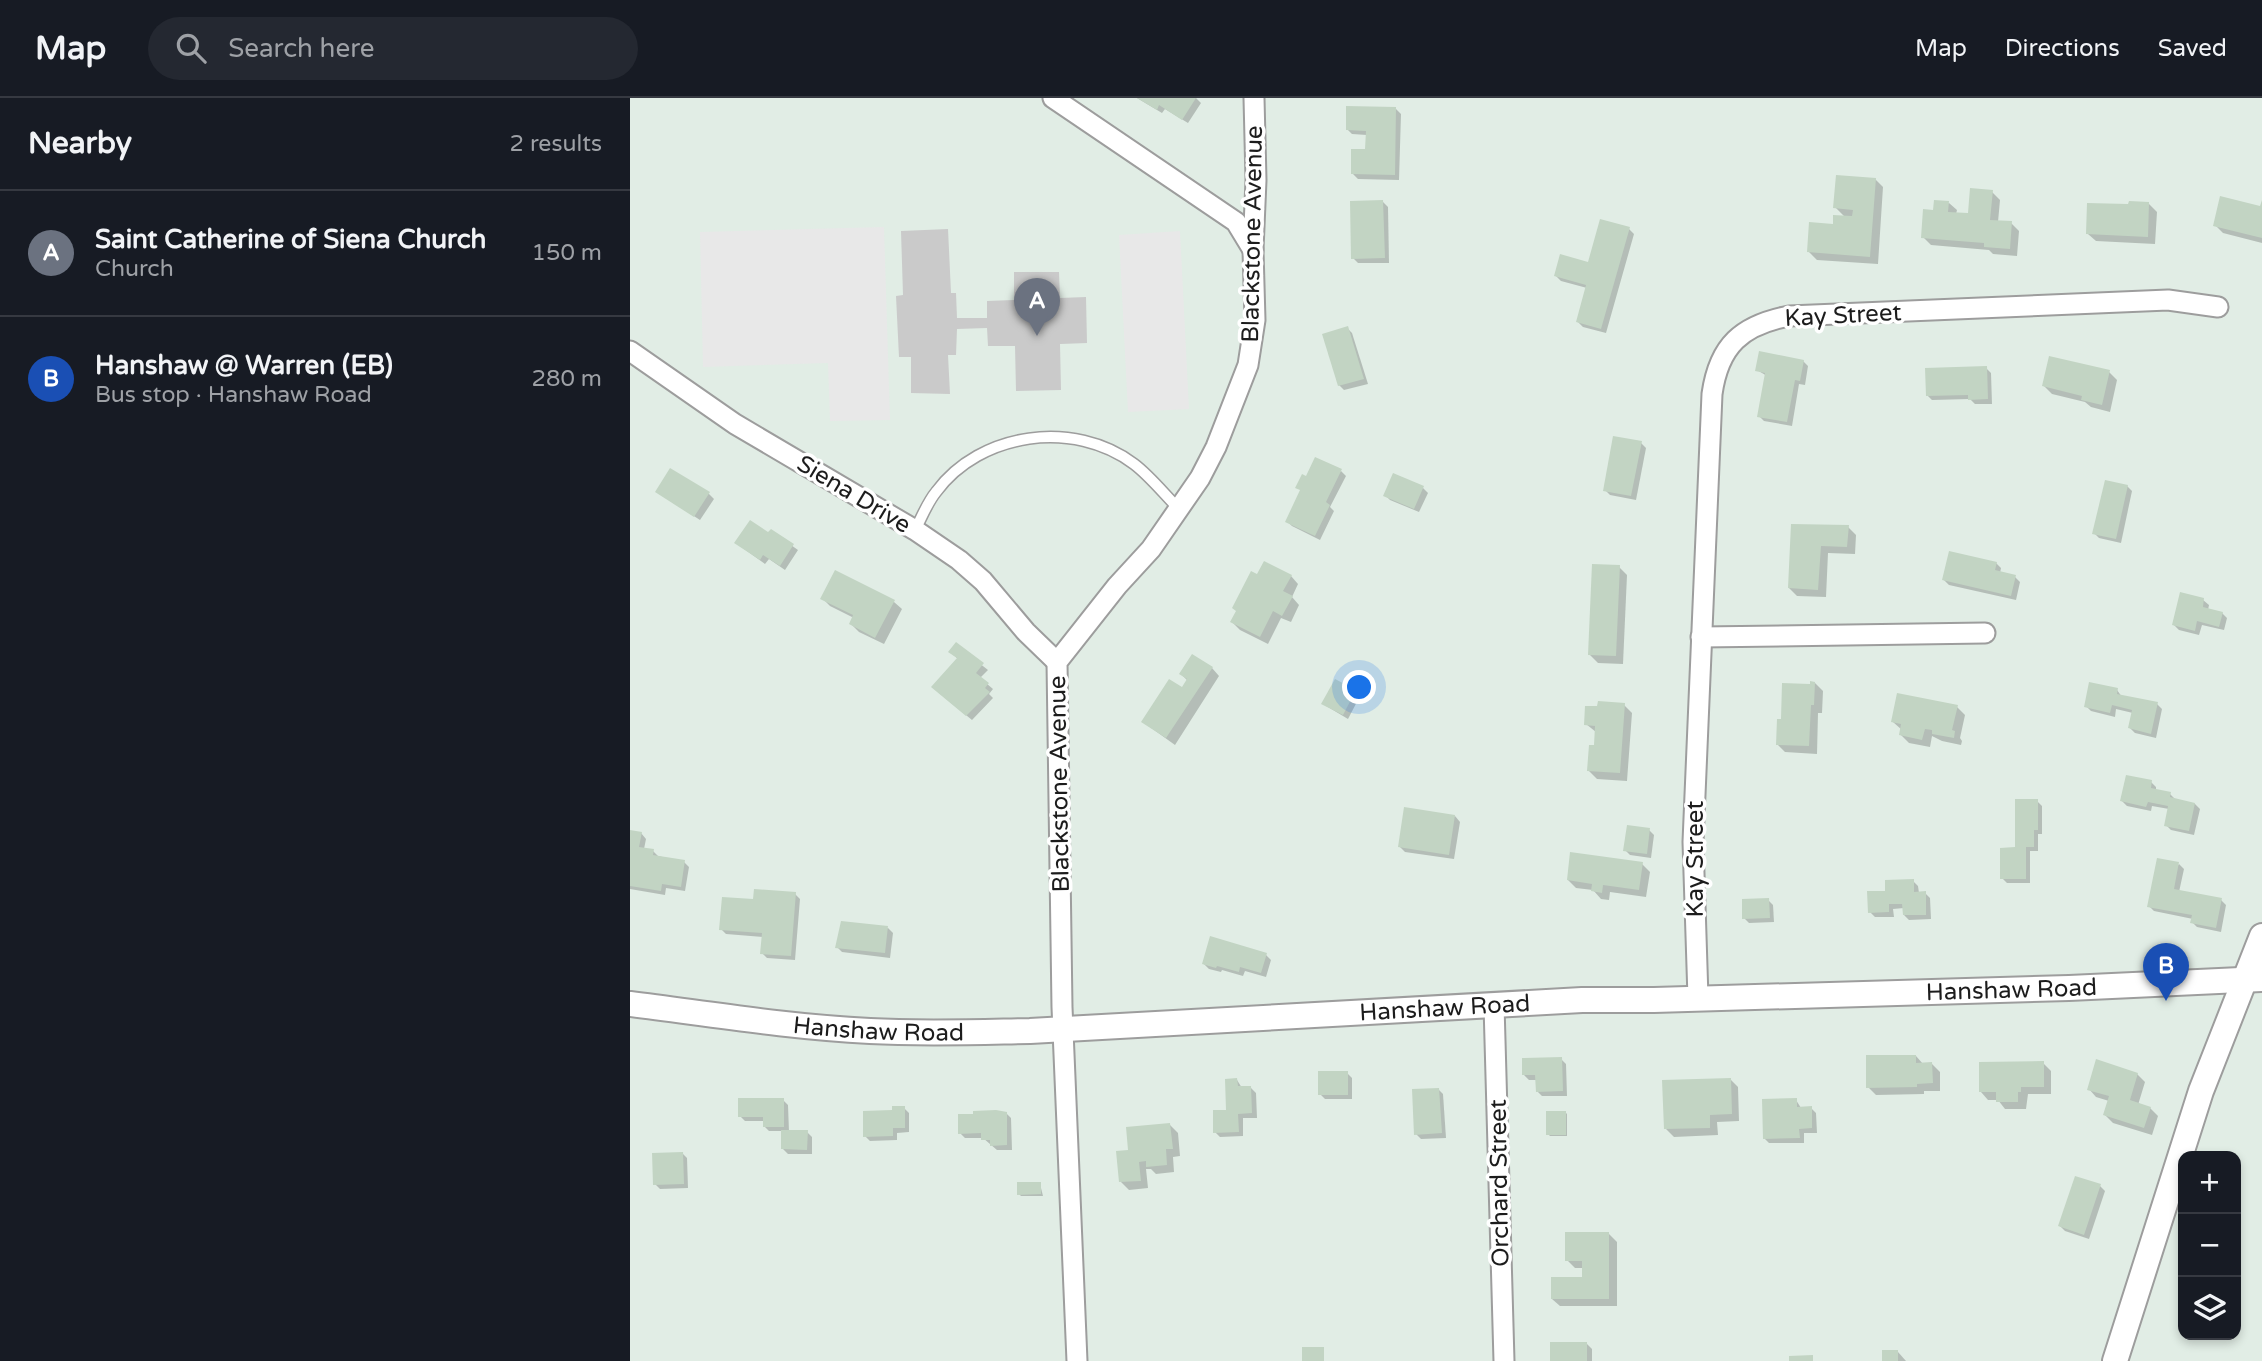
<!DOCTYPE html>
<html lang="en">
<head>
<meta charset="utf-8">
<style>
	body { margin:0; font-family:"Varela Round",sans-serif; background:#242831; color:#f1f3f6 }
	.controls { position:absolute; right:21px; bottom:21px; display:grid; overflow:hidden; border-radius:14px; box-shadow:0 4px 10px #0003 }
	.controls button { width:63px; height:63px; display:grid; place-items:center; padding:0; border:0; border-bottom:2px solid #363941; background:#171b24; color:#f1f3f6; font:35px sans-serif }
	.you { position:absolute; left:730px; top:590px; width:24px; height:24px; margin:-18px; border:5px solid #fff; border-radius:50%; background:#1a73e8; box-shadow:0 0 0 10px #1a73e833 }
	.badge { display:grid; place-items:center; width:46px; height:46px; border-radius:50%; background:#8c9099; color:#fff; font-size:23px; font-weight:700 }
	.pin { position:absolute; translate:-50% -58px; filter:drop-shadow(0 2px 4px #0008) }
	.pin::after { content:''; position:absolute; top:37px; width:24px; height:21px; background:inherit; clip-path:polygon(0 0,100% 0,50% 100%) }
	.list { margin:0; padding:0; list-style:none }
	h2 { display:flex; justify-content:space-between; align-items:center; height:91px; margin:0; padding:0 28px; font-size:30px }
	h2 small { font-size:23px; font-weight:400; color:#9ea1a6 }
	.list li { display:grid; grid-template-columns:46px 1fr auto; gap:21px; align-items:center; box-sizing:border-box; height:126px; padding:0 28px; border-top:2px solid #363941 }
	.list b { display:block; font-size:26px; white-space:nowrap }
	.list p { margin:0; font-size:23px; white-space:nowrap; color:#9ea1a6 }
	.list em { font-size:23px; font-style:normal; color:#9ea1a6 }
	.icon { flex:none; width:38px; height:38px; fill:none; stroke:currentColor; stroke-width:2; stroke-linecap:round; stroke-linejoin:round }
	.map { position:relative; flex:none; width:1632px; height:1263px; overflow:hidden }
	header { display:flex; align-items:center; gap:42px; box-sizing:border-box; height:98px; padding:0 35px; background:#171b24; border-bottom:2px solid #363941 }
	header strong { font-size:33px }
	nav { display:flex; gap:38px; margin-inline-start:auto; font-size:24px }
	.search { width:490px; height:63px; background:#242831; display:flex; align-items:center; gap:18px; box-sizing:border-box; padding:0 24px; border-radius:38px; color:#9ea1a6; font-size:26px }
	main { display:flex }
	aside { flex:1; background:#171b24 }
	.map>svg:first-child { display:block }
	.religious { fill:#cacaca }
	.parking { fill:#e8e8e8 }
	.shadow { fill:#0003 }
	.building { fill:#c2d4c3 }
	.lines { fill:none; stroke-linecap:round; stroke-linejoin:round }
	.service-casing { stroke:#9d9d9d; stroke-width:13 }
	.minor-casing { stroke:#9d9d9d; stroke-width:23 }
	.tertiary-casing { stroke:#9d9d9d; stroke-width:28 }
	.service { stroke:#fff; stroke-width:10 }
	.minor { stroke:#fff; stroke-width:19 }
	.tertiary { stroke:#fff; stroke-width:24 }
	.labels { text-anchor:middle; stroke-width:7; stroke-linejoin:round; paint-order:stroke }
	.street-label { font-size:24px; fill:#1c1c1c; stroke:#fff }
</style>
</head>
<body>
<header>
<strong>Map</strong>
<div class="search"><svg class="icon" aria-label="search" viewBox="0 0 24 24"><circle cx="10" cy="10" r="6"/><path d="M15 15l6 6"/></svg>Search here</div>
<nav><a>Map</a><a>Directions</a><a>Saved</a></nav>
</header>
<main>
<aside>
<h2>Nearby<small>2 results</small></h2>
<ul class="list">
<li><span class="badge" style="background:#6b7280">A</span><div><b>Saint Catherine of Siena Church</b><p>Church</p></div><em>150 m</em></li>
<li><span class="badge" style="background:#1a4fb4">B</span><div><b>Hanshaw @ Warren (EB)</b><p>Bus stop · Hanshaw Road</p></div><em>280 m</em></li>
</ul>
</aside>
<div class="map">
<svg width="1632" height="1263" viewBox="0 0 1632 1263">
	<rect width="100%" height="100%" fill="#e1ede5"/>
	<!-- religious -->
	<path class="religious" d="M318,131L321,195H326L327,220H357V203L384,202V174H429L430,200L456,199L457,245L430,246L431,292L386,293L385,248H358L357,230L327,231L326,257H318L320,296L281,295V259H269L266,198L273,197L271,133Z"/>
	<!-- parking -->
	<g class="parking">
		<path d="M254,129L260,322L200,323L198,265L73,269L70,134Z"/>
		<path d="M550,133L559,311L498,314L489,137Z"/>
	</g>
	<!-- shadow -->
	<g class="shadow">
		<path d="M507,0H566L571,5L558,25L535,11L532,15Z"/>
		<path d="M766,11L771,16L769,82L728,81L723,76L737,53V37L722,36L717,31Z"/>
		<path d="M1245,81L1253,89L1248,166L1187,162L1179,154L1215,119L1205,109Z"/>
		<path d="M1362,94L1370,102L1368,124L1381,125L1389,133L1387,158L1363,156L1359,152L1301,147L1293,139L1305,114L1319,105L1327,112L1326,116L1340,117Z"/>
		<path d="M753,104L758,109L759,165H728L723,160Z"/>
		<path d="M1519,106L1527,114L1525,146L1466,143L1458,136L1500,108Z"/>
		<path d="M1632,106V145L1593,135L1585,127L1631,110Z"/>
		<path d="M999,131L1004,136L976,235L953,229L948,224L957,190L931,183L926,178L959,166Z"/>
		<path d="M717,230L722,235L738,286L714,292L709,287Z"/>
		<path d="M1173,263L1178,268L1175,287L1169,286L1162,328L1134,323L1129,318L1137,278L1127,272Z"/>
		<path d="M1356,270L1361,275L1362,306H1345L1340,301L1302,302L1297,297Z"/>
		<path d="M1479,274L1487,282L1480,314L1461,309L1455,304L1422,296L1414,288Z"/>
		<path d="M1011,345L1016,350L1006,402L980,397L975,392Z"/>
		<path d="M711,373L716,378L700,409L704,413L690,442L662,428L657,423Z"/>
		<path d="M1497,388L1502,393L1491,445L1469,440L1464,435Z"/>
		<path d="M793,390L798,395L789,414L760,402L755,397Z"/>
		<path d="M27,394L79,396L84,401L70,422Z"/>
		<path d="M1163,428L1218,429L1226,437L1225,456L1198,455L1196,499L1167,498L1159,490Z"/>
		<path d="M141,433L168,452L155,472L139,461L135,466L106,445L139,437Z"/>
		<path d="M1366,465L1371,470L1370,475L1385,479L1390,484L1386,502L1319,487L1314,482Z"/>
		<path d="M989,469L997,477L993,566L968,565L960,557Z"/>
		<path d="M661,478L668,486L662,499L669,507L661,524L651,520L638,546L610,532L602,524L628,479Z"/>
		<path d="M192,500L264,504L272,511L254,546L229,534L221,526L224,520L200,508Z"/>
		<path d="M1573,502L1579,507L1578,512L1592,515L1597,520L1594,532L1572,527L1569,537L1549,532L1544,527Z"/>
		<path d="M326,547L358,572L350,580L363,591L359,596L363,600L342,622L308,594L328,561L320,554Z"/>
		<path d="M582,570L589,578L545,647L513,624L552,592L558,583L551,576Z"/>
		<path d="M1185,585L1193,593L1192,615H1188L1187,656L1155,654L1147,646L1152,622Z"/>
		<path d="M1487,592L1492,599L1527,606L1532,611L1526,640L1505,635L1500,630L1503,615L1486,611L1485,619L1461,613L1456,608Z"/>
		<path d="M725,593L730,598L718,621L693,606Z"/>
		<path d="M994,607L1002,615L997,683L967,681L959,673L965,649L966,634L956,626Z"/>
		<path d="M1327,609L1335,617L1330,640L1332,643L1331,647L1312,643L1302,638L1300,649L1279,645L1271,637L1272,632L1263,624Z"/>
		<path d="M1521,684L1526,689V693L1540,696L1545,701L1565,706L1570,711L1564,737L1541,732L1536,727L1539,711L1522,708L1521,713L1497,708L1492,703Z"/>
		<path d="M1407,703L1412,708V736H1408V753H1400V785H1377L1372,780L1387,751Z"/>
		<path d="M825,718L830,724L824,761L775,754L770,749Z"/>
		<path d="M1019,732L1024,737L1021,760L1000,757L995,752Z"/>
		<path d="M0,734L11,735L16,741L14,751L23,753L28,758L54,764L59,769L55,793L36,790L35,797L0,791Z"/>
		<path d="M1012,766L1020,774L1016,799L980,794L979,802L971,801L963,792L946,790L938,782Z"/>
		<path d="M1549,766L1554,771L1549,794L1591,802L1596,807L1591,834L1567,829L1562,824L1563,821L1524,813L1519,808Z"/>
		<path d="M1283,783L1288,788L1289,795H1295L1300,800L1301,821L1279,822L1274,817V810L1263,811L1264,819H1245L1240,814L1257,794Z"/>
		<path d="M165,796L170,801L165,862L137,860L132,855L133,839L96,836L91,831L125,803Z"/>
		<path d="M1138,802L1143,807L1144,824L1119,825L1114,820Z"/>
		<path d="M258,830L263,835L260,860L212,854L207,849Z"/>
		<path d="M636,857L641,862L636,879L615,873L613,878L592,872L591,874L579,871L574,866Z"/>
		<path d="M1286,958L1293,966H1302L1310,974V993H1294V996L1246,997L1238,989Z"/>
		<path d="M931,961L936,966L937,998H912L907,993V982H899L894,977Z"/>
		<path d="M1413,965L1421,973V996H1398L1396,1011H1375L1368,1002H1358L1351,994Z"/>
		<path d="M717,975L722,980V1001H695L690,996Z"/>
		<path d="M1507,976L1515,984L1508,1007L1520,1010L1528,1018L1522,1037L1483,1025L1475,1017L1479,1003L1466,999L1459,991Z"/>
		<path d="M1100,981L1108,989L1109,1023L1087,1024L1088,1037L1044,1039L1036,1031Z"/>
		<path d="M607,982L612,990H621L626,995L627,1020H613V1038L590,1039L585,1034L597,1014Z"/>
		<path d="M808,991L813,996L816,1040L791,1041L786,1036Z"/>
		<path d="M153,1002L158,1007L159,1034H177L182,1039V1056H158L153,1051V1033H139L134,1028V1023H115L110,1018Z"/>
		<path d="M1166,1002L1171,1010H1181L1186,1015L1187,1035H1174V1045H1139L1134,1040Z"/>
		<path d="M274,1010L279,1015V1034L267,1035V1042L240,1043L235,1038L264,1014Z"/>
		<path d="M935,1014L937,1016V1038H920L918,1036Z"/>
		<path d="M376,1015L381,1020L382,1052H367L353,1040H335L330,1035Z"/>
		<path d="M540,1027L548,1035L550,1058L543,1059L544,1074L526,1076L521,1071H516L518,1090L499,1092L491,1084L500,1054Z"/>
		<path d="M52,1055L57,1060L58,1090L30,1091L25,1086Z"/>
		<path d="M410,1086L413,1098H391L389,1096Z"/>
		<path d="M1470,1088L1475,1093L1459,1141L1435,1133L1430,1128Z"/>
		<path d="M979,1136L987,1144V1208H930L922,1201L954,1181V1170H945L937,1162Z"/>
		<path d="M957,1246L962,1251V1263H922Z"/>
		<path d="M1268,1254L1276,1263H1254Z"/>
	</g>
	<!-- building -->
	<g class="building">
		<path d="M507,0H566L552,22L529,7L527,12Z"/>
		<path d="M716,8L766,9L765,77L721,76V51H735L736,33L716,32Z"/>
		<path d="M1206,77L1246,80L1240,159L1177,154L1179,124L1203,126V117L1222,118L1223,112L1203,110Z"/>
		<path d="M1340,90L1363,92L1360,122L1382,123L1380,151L1354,149V145L1291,140L1293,111L1303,112L1304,102L1319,103L1318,114L1338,115Z"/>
		<path d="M1590,98L1630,108L1632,102V140L1583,128Z"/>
		<path d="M753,102L755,160L721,161L720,103Z"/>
		<path d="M1499,103L1519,104L1518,139L1456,136L1457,105L1498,106Z"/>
		<path d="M970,121L1000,129L971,231L946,224L956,187L924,178L930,156L958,164Z"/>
		<path d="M718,228L734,281L708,288L692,236Z"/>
		<path d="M1129,253L1174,262L1170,283L1165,282L1157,324L1127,319L1135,275L1125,273Z"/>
		<path d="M1419,258L1480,272L1472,307L1451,302L1452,298L1412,288Z"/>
		<path d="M1357,268L1358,301L1338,302V297L1296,298L1295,270Z"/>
		<path d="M983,338L1012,343L1001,398L973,393Z"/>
		<path d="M685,359L712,371L696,404L700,407L685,438L655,424L670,392L665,390L672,376L676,378Z"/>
		<path d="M40,370L80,394L64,419L25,394Z"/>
		<path d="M763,375L794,388L784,411L753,398Z"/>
		<path d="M1475,382L1498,387L1486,441L1462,436Z"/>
		<path d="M120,422L138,434L141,431L164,446L150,468L133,457L130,462L104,445Z"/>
		<path d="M1161,426L1219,427L1217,449L1191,448L1188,492L1158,490Z"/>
		<path d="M1319,453L1367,464L1365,472L1386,477L1381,498L1312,482Z"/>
		<path d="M634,463L662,477L653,493L663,498L652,518L643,513L630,539L600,524L606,513L602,510L621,473L627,476Z"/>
		<path d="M962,466L990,467L986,558L958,557Z"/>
		<path d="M205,472L265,502L245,540L219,526L223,517L190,501Z"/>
		<path d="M1550,494L1574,500L1573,509L1593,514L1589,529L1567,523L1565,533L1542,527Z"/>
		<path d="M326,544L354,565L346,575L359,585L355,590L360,594L336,618L301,589L327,560L318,554Z"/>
		<path d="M562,556L583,569L536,640L511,624L539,581L552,589L557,581L549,576Z"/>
		<path d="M705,581L726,592L713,617L691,606Z"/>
		<path d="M1180,583L1185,584L1184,607H1181L1179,648L1146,647L1147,621H1151L1152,585L1180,586Z"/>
		<path d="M1459,584L1488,590L1487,596L1528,604L1521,636L1498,630L1502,612L1482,607L1480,615L1454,609Z"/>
		<path d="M1267,595L1328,607L1322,632L1325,633L1324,640L1302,636V632L1295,631L1292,642L1269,637L1271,626L1261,624Z"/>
		<path d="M968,603L995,605L990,675L957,673L959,647H964L965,628L954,627L955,608H967Z"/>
		<path d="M1496,677L1522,682L1521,690L1541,694L1540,699L1565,705L1559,733L1534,728L1538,708L1518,704L1516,709L1490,703Z"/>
		<path d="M1385,701H1408V732H1404V749H1396V781H1370V750L1385,749Z"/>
		<path d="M774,709L825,717L819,757L768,749Z"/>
		<path d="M997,727L1020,730L1017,756L993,753Z"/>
		<path d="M0,732L12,734L9,749L24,751L23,757L55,762L51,789L32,786L31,793L0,788Z"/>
		<path d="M940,754L1013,764L1009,792L973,787L972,795L961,793L962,786L937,782Z"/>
		<path d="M1527,760L1549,764L1544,791L1592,800L1586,830L1560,825L1562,817L1517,809Z"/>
		<path d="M1284,781V794L1296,793V817H1273L1272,806H1259V814L1238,815L1237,793H1255V782Z"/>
		<path d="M124,791L166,794L161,858L130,856L132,835L89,832L92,799L123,801Z"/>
		<path d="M1139,800L1140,820L1112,821V801Z"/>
		<path d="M211,823L258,828L255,855L205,850Z"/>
		<path d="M580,838L637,855L631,875L610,869L609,874L587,868L586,870L572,866Z"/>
		<path d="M1236,957H1286V965L1302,964L1303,985L1287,986V989L1236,990Z"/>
		<path d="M932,959L933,993L906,994L905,977H892V960Z"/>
		<path d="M1466,961L1508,975L1500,1002L1521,1009L1514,1030L1473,1017L1479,998L1457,992Z"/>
		<path d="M1414,963V989H1391V994H1388V1004H1366V994H1349V964Z"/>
		<rect x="688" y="973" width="30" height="24"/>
		<path d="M607,980L608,988H621L622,1015L608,1016L609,1034L583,1035V1012H596L595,981Z"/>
		<path d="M1101,980L1102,1016L1080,1017V1030L1034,1031L1032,982Z"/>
		<path d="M809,990L812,1035L784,1037L782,991Z"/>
		<path d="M108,1000H154V1029H133V1019H108Z"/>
		<path d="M1167,1000V1009L1182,1008V1030L1169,1031L1170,1040L1133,1041L1132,1001Z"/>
		<path d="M262,1008H275V1030H263V1038L233,1039V1013L262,1012Z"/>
		<path d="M366,1012L377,1014V1047L360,1048V1042H351V1035L328,1036V1016H343V1013Z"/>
		<rect x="916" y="1013" width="20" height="24"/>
		<path d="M540,1025L543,1051H536L537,1067L516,1069V1063L509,1064L511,1083L489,1084L486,1053L498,1052L496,1029Z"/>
		<path d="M151,1032H178L177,1052L151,1051Z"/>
		<path d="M53,1054L54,1086L23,1087L22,1055Z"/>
		<path d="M1445,1078L1471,1086L1454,1137L1428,1128Z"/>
		<path d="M387,1084H411V1096L387,1097Z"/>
		<path d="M935,1134H979V1201H921V1179H952V1163H935Z"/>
		<rect x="920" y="1244" width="37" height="19"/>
		<rect x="672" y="1249" width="22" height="14"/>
		<rect x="1252" y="1252" width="16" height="11"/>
		<path d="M1183,1257V1263H1159V1258Z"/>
	</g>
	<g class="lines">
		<defs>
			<path id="service" d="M285,432C292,419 297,405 306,394C350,334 444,321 504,366C520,378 535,397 549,411"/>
			<g id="minor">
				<path d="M423,0L606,124L623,152"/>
				<path d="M0,253L105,326L285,432L329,462L353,483L396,534L427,564"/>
				<path d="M1071,539L1355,535"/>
				<path d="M1068,900L1063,744L1082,296C1089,247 1112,227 1159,218L1538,202L1588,209"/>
				<path d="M864,907L874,1263"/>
				<path d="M447,1263L432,909L427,564L487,488L521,451L570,380L586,349L618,267L625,222L623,152L626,82L624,0"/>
			</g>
			<g id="tertiary">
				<path id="s1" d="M0,906C80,916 159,929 240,933C293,936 347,934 400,933L952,902H1024L1439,890L1632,881"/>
				<path d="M1485,1263L1571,993L1632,838"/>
			</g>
		</defs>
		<!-- service casing -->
		<use href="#service" class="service-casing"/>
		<!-- minor casing -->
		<use href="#minor" class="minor-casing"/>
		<!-- tertiary casing -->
		<use href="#tertiary" class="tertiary-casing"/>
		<!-- service -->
		<use href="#service" class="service"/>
		<!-- minor -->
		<use href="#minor" class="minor"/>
		<!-- tertiary -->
		<use href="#tertiary" class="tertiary"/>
	</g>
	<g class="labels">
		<!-- street labels -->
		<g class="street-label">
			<text transform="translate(622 136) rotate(-89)" y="8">Blackstone Avenue</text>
			<text transform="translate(1213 217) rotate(-3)" y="8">Kay Street</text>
			<text transform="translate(224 396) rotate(31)" y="8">Siena Drive</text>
			<text transform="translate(429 686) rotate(-91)" y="8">Blackstone Avenue</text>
			<text transform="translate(1065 761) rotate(-90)" y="8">Kay Street</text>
			<text dy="8" stroke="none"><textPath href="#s1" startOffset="1384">Hanshaw Road</textPath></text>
			<text dy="8" stroke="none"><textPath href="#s1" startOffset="817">Hanshaw Road</textPath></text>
			<text dy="8" stroke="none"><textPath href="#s1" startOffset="250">Hanshaw Road</textPath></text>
			<text transform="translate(869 1085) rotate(-91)" y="8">Orchard Street</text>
		</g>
	</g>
</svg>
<div class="controls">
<button>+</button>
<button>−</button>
<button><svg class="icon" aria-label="layers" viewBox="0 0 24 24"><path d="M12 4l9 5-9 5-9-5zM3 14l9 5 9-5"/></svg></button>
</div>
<div class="you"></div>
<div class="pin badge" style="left:407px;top:238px;background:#6b7280">A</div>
<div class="pin badge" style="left:1536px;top:903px;background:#1a4fb4">B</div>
</div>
</main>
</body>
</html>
